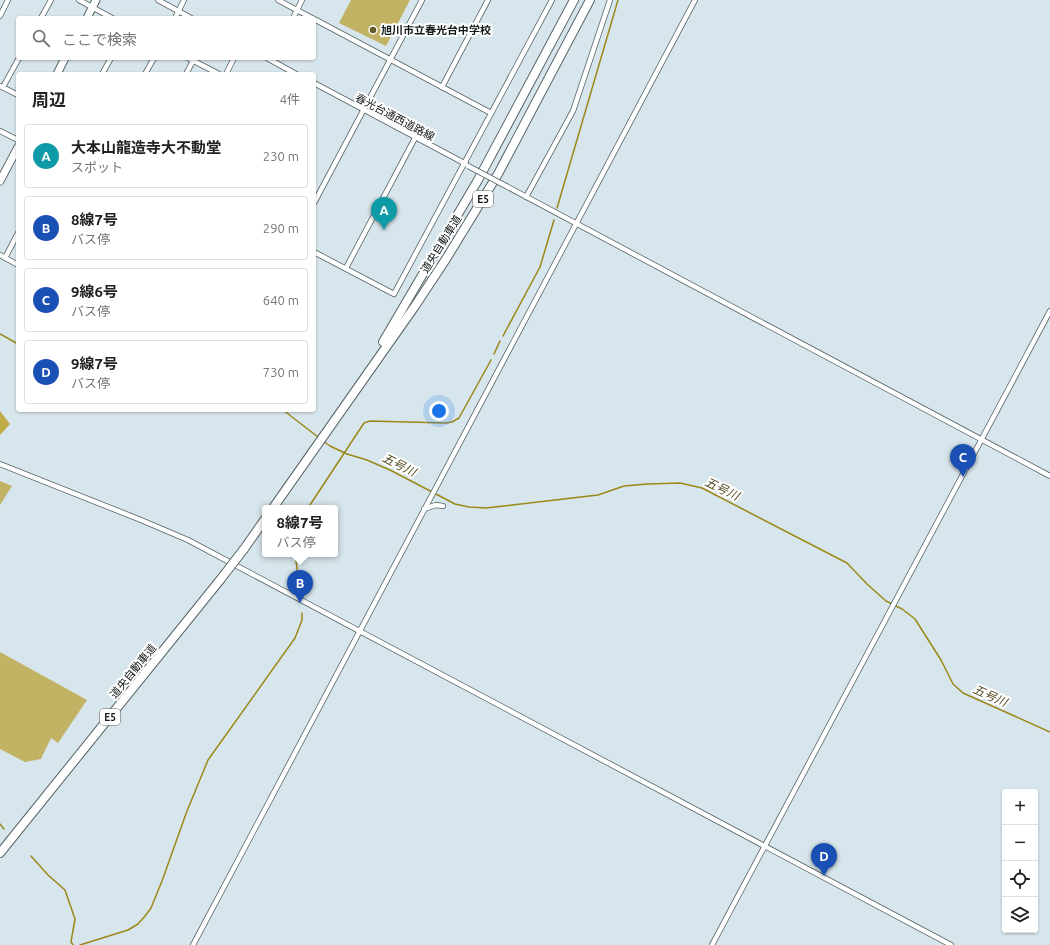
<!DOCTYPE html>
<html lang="ja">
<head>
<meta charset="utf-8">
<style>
	body { margin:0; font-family:Ubuntu,"Noto Sans JP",sans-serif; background:#f2f2f2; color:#222 }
	.controls { position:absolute; right:12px; bottom:12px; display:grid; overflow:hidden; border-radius:4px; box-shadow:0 1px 3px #0004 }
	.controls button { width:36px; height:36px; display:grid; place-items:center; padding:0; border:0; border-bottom:1px solid #e0e0e0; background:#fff; color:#222; font:20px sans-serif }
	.you { position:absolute; left:439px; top:411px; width:14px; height:14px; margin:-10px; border:3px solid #fff; border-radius:50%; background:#1a73e8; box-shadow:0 0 0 6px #1a73e833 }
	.badge { display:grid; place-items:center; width:26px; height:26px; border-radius:50%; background:#645a26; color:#fff; font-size:13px; font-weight:700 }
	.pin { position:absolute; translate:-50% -33px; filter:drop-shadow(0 1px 2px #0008) }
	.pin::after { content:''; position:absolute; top:21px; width:14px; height:12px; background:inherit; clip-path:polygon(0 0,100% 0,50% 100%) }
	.popup { position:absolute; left:262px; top:505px; width:76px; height:52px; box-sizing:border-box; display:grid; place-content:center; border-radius:4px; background:#fff; filter:drop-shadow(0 1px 3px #0005); font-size:13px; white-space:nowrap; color:#767676 }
	.popup b { font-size:15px; color:#222 }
	.popup::after { content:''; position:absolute; left:50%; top:100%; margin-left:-8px; border:8px solid transparent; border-top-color:#fff }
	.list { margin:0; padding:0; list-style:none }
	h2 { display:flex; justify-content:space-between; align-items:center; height:52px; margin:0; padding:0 16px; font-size:17px }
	h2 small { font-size:13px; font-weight:400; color:#767676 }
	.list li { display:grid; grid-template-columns:26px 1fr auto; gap:12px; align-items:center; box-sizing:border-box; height:64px; margin:0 8px 8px; padding:0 8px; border:1px solid #e0e0e0; border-radius:4px }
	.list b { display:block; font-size:15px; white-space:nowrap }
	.list p { margin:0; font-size:13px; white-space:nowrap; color:#767676 }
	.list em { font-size:13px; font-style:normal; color:#767676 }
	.icon { flex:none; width:22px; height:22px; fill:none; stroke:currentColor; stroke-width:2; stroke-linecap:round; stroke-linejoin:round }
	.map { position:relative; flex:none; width:1050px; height:945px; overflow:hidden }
	.search { position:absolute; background:#fff; box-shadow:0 1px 3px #0004; left:16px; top:16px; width:300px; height:44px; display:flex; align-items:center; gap:10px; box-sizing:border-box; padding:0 14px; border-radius:4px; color:#767676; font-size:15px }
	.panel { position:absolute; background:#fff; box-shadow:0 1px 3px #0004; left:16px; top:72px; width:300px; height:340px; border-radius:4px }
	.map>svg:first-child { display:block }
	.green { fill:#c2b264 }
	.forest { fill:#c0ac47 }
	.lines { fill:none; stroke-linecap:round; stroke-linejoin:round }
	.stream { stroke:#9c8819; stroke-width:1.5 }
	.street-casing { stroke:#546266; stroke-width:6 }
	.secondary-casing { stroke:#546266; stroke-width:9 }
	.highway-casing { stroke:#546266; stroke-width:10 }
	.street { stroke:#fff; stroke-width:4.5 }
	.secondary { stroke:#fff; stroke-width:7 }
	.highway { stroke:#fff; stroke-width:8 }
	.street-bridge-casing { stroke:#546266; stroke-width:6; stroke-linecap:butt }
	.highway-bridge-casing { stroke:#546266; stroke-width:10; stroke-linecap:butt }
	.street-bridge { stroke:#fff; stroke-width:4.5 }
	.highway-bridge { stroke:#fff; stroke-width:8 }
	.poi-dot { fill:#645a26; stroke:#fff; stroke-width:1.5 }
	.labels { text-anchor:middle; stroke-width:4; stroke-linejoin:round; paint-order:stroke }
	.shield { fill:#fff; stroke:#5a5d5f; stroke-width:1 }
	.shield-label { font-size:10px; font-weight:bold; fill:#13181a }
	.poi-label { font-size:11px; font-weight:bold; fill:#13181a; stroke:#fff; text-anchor:start }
	.street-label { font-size:11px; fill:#13181a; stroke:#fff }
	.water-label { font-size:12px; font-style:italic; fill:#50481e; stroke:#fff }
</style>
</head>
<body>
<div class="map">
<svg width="1050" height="945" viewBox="0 0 1050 945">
	<rect width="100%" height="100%" fill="#d7e6ec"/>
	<!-- green -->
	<g class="green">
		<path d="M351,0H410L386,46L339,23Z"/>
		<path d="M0,481L12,486L0,505Z"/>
		<path d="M0,652L87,700L58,743L51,738L41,759L25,762L0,749Z"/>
	</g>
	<!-- forest -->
	<path class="forest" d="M0,411L10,424L0,435Z"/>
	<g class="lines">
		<!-- stream -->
		<g class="stream">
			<path d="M557,208L618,0"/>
			<path d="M0,334L18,344"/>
			<path d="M503,336L540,267L554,220"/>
			<path d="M494,354L500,341"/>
			<path d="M283,410L318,437"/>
			<path d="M323,441L330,446L347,454L367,460L392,471L455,504L469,507L486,508L598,495L624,486L647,484L680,483L702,488L847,563L867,584L886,601L902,609L915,619L941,660L953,684L963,693L1050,732"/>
			<path d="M308,508L364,423L370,421L446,423L452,422L459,418L491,360"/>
			<path d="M295,554L300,589"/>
			<path d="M0,824L4,829"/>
			<path d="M31,856L48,875L65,890L75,919L71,942L73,945"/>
			<path d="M80,945L128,930L138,924L145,916L151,908L162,881L187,811L208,760L295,638L302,620V613"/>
		</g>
		<defs>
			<g id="street">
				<path d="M79,0L112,18"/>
				<path d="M158,0L191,18"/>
				<path d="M278,0L312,18"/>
				<path d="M0,16L8,0"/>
				<path d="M41,18L51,0"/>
				<path d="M175,18L184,0"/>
				<path d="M293,18L302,0"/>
				<path d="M314,19L491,113"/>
				<path d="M188,58L219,74"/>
				<path d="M267,58L296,74"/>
				<path d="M102,74L111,58"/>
				<path d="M145,74L154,58"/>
				<path d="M186,74L193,61"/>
				<path d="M226,74L234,58"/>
				<path d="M314,83L466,164"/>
				<path d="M0,86L18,95"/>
				<path d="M3,87L19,58"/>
				<path d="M442,87L488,0"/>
				<path d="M0,131L18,140"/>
				<path d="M506,186L1050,476"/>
				<path d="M526,197L573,111L610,0"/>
				<path d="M314,203L422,0"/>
				<path d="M314,252L394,294L552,0"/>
				<path d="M0,255L18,265"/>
				<path d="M5,258L18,233"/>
				<path d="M346,268L415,138"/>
				<path d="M0,464L141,520L188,540L951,945"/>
				<path d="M424,509L436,505L443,506"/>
				<path d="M193,945L695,0"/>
				<path d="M712,945L1050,311"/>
			</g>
			<g id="secondary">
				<path d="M87,18L96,0"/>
				<path d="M57,74L65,58"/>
				<path d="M0,181L18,147"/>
			</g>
			<g id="highway">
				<path d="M383,342L478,180L574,0"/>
				<path d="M273,508L415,306L446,259L498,174L590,0"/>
				<path d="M244,549L265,519"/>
				<path d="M0,853L220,580"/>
			</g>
		</defs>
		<!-- street casing -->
		<use href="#street" class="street-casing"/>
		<!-- secondary casing -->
		<use href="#secondary" class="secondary-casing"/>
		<!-- highway casing -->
		<use href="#highway" class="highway-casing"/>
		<!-- street -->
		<use href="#street" class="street"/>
		<!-- secondary -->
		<use href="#secondary" class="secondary"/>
		<!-- highway -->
		<use href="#highway" class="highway"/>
		<defs>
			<path id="street-bridge" d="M468,166L506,186"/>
			<path id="highway-bridge" d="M220,580L244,549"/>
		</defs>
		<!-- street-bridge casing -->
		<use href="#street-bridge" class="street-bridge-casing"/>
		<!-- highway-bridge casing -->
		<use href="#highway-bridge" class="highway-bridge-casing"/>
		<!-- street-bridge -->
		<use href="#street-bridge" class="street-bridge"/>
		<!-- highway-bridge -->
		<use href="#highway-bridge" class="highway-bridge"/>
	</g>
	<!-- markers -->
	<circle class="poi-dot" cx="373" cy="30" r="4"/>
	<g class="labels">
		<!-- shield labels -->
		<g class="shield">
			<rect x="473" y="191" width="20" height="16" rx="3"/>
			<rect x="100" y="709" width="20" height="16" rx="3"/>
		</g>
		<g class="shield-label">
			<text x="483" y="203">E5</text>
			<text x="110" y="721">E5</text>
		</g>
		<!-- poi labels -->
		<g class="poi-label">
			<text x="381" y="34">旭川市立春光台中学校</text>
		</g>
		<!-- street labels -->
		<g class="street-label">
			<text transform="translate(395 117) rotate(28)" y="4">春光台通西道路線</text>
			<text transform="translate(441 244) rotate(-58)" y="4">道央自動車道</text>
			<text transform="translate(133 671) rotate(-51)" y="4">道央自動車道</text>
		</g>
		<!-- water labels -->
		<g class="water-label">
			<text transform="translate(399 465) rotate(27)" y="4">五号川</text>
			<text transform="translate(722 489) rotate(26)" y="4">五号川</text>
			<text transform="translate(990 696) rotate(24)" y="4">五号川</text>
		</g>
	</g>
</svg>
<div class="controls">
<button>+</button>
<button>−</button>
<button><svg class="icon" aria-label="locate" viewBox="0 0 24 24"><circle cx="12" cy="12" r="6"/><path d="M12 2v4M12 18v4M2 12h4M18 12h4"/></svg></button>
<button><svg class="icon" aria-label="layers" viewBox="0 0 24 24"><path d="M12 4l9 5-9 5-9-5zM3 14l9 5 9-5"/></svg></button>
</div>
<div class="you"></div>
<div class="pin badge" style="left:384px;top:230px;background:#0f9aa8">A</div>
<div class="pin badge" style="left:300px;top:603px;background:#1a4fb4">B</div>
<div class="popup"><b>8線7号</b>バス停</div>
<div class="pin badge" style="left:963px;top:477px;background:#1a4fb4">C</div>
<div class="pin badge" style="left:824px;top:876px;background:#1a4fb4">D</div>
<div class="search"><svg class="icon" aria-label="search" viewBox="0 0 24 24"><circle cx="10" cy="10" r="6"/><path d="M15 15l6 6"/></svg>ここで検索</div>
<section class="panel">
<h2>周辺<small>4件</small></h2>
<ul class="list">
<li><span class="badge" style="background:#0f9aa8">A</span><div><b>大本山龍造寺大不動堂</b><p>スポット</p></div><em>230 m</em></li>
<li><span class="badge" style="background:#1a4fb4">B</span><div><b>8線7号</b><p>バス停</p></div><em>290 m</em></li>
<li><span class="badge" style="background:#1a4fb4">C</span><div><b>9線6号</b><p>バス停</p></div><em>640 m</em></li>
<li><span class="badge" style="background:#1a4fb4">D</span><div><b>9線7号</b><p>バス停</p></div><em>730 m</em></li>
</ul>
</section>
</div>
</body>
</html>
